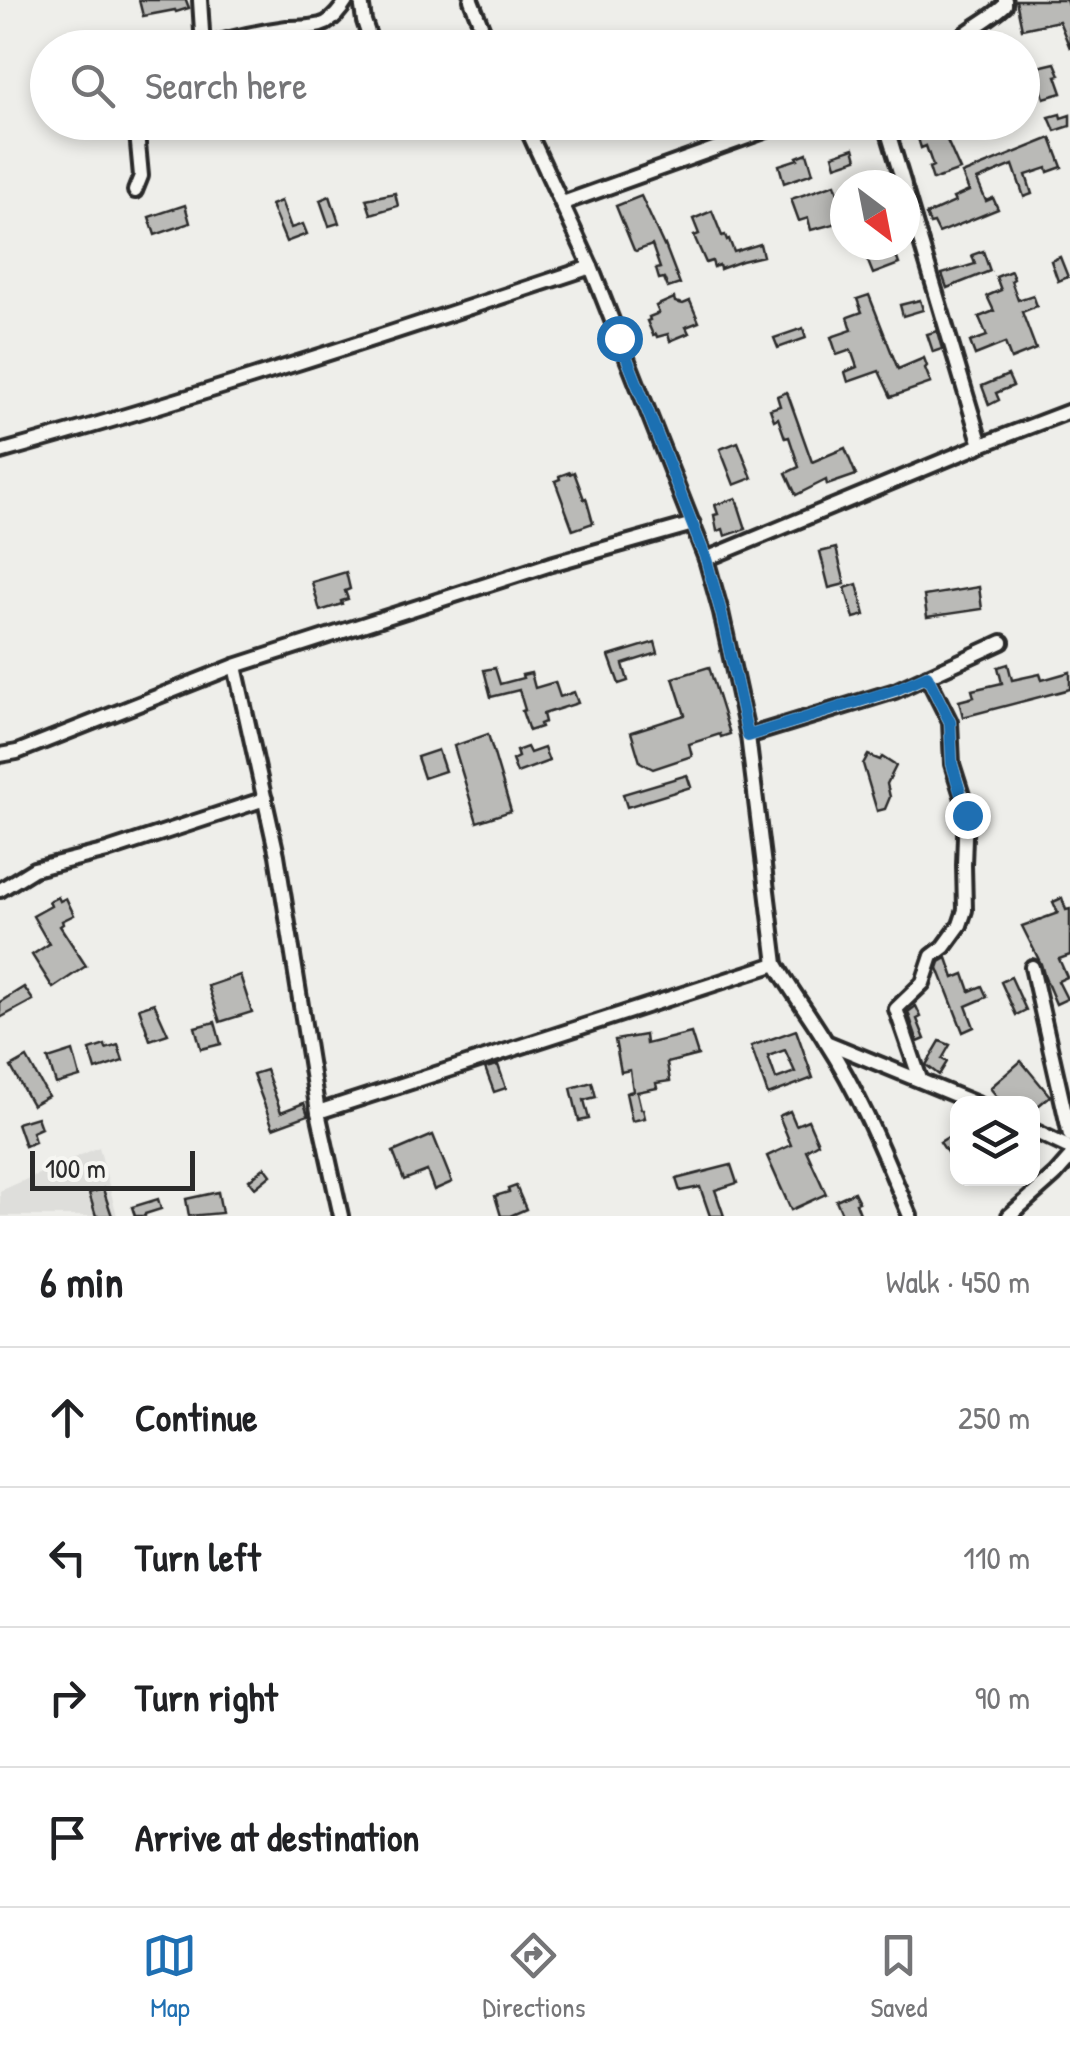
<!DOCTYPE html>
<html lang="en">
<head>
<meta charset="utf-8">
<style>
	body { margin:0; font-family:"Patrick Hand",sans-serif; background:#f6f6f6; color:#202124 }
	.controls { position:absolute; right:30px; bottom:30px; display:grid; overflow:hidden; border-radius:20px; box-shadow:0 5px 15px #0003 }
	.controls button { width:90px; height:90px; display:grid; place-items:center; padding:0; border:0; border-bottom:2px solid #e0e0e0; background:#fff; color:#202124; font:50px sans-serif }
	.compass { position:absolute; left:830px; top:170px; width:90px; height:90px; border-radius:50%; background:#fff; box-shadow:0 5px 15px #0003; rotate:148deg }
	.scale { position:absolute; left:30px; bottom:25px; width:165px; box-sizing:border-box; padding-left:10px; border:5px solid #2b2b2b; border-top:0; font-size:28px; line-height:35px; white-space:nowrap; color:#2b2b2b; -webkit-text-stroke:8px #f6f6f2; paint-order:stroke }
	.stop { position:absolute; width:30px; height:30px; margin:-22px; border:8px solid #1f6fb2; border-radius:50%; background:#fff }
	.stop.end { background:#1f6fb2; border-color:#fff; box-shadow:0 2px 10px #0008 }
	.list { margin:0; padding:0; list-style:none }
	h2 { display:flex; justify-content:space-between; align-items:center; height:130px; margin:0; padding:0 40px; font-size:42px }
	h2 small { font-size:32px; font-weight:400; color:#757577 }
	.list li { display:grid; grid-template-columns:65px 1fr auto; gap:30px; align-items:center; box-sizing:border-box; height:140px; padding:0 40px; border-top:2px solid #e0e0e0 }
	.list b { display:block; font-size:38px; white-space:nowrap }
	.list em { font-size:32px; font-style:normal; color:#757577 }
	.icon { flex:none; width:55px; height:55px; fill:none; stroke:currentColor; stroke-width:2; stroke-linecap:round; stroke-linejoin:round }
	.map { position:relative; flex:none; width:1070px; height:1216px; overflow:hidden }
	.search { position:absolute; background:#fff; box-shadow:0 5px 15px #0003; left:30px; right:30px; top:30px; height:110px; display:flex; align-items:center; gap:25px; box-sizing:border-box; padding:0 35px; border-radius:55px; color:#757577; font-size:38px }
	.sheet { height:690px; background:#fff }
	nav { display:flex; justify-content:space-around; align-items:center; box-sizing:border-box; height:140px; border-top:2px solid #e0e0e0; background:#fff; font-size:28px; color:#757577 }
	nav a { display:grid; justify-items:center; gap:5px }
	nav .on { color:#1f6fb2 }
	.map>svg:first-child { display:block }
	.built { fill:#dededb }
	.building { fill:#babab7; stroke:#2b2b2b; stroke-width:2.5; fill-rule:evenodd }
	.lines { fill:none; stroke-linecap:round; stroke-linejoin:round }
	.minor-casing { stroke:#2b2b2b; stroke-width:20 }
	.minor { stroke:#f6f6f2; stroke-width:12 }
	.route { stroke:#1f6fb2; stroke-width:12 }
</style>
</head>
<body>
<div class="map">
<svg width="1070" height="1216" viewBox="0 0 1070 1216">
	<rect width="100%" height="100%" fill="#eeeeea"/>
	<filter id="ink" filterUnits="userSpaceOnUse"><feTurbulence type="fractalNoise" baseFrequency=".01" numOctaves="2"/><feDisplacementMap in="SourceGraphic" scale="20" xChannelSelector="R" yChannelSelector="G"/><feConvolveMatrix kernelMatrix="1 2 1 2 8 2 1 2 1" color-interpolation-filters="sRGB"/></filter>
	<g filter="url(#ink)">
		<!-- built -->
		<path class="built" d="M99,1147L117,1216H0V1191Z"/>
		<!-- building -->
		<g class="building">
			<path d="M139,0H186L189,8L176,12L175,10L143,16Z"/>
			<path d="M1016,0H1066L1070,11V48L1059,21L1022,29Z"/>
			<path d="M999,36L1003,48H969L968,46Z"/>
			<path d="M1055,63L1060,75L1056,76L1062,93L1044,98L1034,68Z"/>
			<path d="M1060,114L1061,118L1070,115V126L1055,131L1049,117Z"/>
			<path d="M922,122L926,134L942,129L960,170L933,180L929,168L933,166L926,146L921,148L914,125Z"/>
			<path d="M1051,138L1062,167L1048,172L1047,168L1026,175L1032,194L1024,197L1013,165L977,180L986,201L993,198L998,209L939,233L934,223L930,224L926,215L955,202L953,198L969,191L962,174Z"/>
			<path d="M854,148L857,159L836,166L833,155Z"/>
			<path d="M807,153L813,173L784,183L779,165L798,159L797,157Z"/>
			<path d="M835,184L838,193L845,191V221L811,230L808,218L799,221L791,199Z"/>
			<path d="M395,193L398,206L371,214L366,199Z"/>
			<path d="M330,196L339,223L329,226L320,200Z"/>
			<path d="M641,196L664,246L665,245L680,284L668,288L664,278L659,279L656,269L660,268L652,245L636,251L634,250L616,206Z"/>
			<path d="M281,201L291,228L303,224L307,234L286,242L271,205Z"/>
			<path d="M185,205L190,223L155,235L149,217Z"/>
			<path d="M712,211L722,236L725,235L727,240L729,239L734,252L760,244L763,256L742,261L720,269L719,265L714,267L712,261L706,263L694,236L699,234L693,219Z"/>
			<path d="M875,245L880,259L895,253L899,264L873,274L863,249Z"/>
			<path d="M983,251L990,271L947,288L942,274L975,264L972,255Z"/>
			<path d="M1060,257L1068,277L1058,281L1051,261Z"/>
			<path d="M1011,271L1014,279L1011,281L1018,300L1033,295L1037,306L1022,312L1036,349L1011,359L1005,343L975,355L970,342L987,336L979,317L994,311L987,296L1001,290L996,277Z"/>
			<path d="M869,295L898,369L924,358L927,366L925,368L931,383L891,397L879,371L848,382L845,372L857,367L851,350L837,355L831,337L852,330L848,317L862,312L857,299Z"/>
			<path d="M674,298L675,302L683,304L690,301L699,322L686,327L689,333L670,341L668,334L657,337L656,334L653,335L647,321L650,320L649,317L659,313L656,306Z"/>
			<path d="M920,300L923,310L903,316L900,305Z"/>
			<path d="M803,328L806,338L778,348L774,338Z"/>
			<path d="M937,331L942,349L933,352L927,334Z"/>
			<path d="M1008,375L1013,386L996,393L999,400L989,405L982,386Z"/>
			<path d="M787,392L812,462L845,448L856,475L827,485L826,480L796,495L786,473L799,467L789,437L785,438L778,418L774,420L770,409L780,406L777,396Z"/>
			<path d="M738,442L752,478L734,485L720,449Z"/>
			<path d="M570,472V474L574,472L584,499L586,498L593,523L573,530L555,481L560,479L559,476Z"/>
			<path d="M736,498L746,529L725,536L723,529L717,531L714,515L718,514L715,505Z"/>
			<path d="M836,548L845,584L829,588L820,552Z"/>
			<path d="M346,572L350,589L345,591L348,599L341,601L342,604L320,611L312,582Z"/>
			<path d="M857,584L865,615L854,618L845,588Z"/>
			<path d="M979,587L982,609L927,617L924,596Z"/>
			<path d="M655,642L658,653L623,664L628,681L619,684L609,656Z"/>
			<path d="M1008,664L1012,680L1040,674L1042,680L1070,672V689L963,717L959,701L974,697L972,690L1002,683L998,667Z"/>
			<path d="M709,667L730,734L721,737L720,734L689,744L692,756L653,769L640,762L631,732L685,715L673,678Z"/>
			<path d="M495,668L500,684L523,678L522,675L531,673L535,688L555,682L560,697L574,692L578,703L543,714L545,722L540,724L541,727L529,731L522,711L525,710L519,690L491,697L484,670Z"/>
			<path d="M488,734L511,811L477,822L454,746Z"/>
			<path d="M527,747L530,753L544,748L549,761L517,773L512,760L518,757L516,751Z"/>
			<path d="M438,750L445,771L424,778L417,757Z"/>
			<path d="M868,755L880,760L882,757L896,766L887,784L890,797L885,809L877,811L863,764Z"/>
			<path d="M687,775L691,787L627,807L623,794Z"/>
			<path d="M58,897L60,901L66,898L74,915L62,921L63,924L60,926L86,966L53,988L32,955L49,944L33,916L51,906L49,901Z"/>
			<path d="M1062,898L1066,910L1070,909V955L1059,959L1067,977L1058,981L1067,999L1056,1004L1045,978L1041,964L1022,926L1058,913L1053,902Z"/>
			<path d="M947,958L954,978L964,974L970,991L982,986L987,997L966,1006L974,1027L963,1032L938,968L940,962Z"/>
			<path d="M240,975L252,1012L220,1022L208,986Z"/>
			<path d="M1011,977L1026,1010L1016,1015L1001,982Z"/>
			<path d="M24,987L33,1000L0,1018V1002Z"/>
			<path d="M154,1003L168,1034L150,1040L139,1008Z"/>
			<path d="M916,1006L921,1017L917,1019L925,1039L918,1042L908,1012Z"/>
			<path d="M215,1022L221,1044L201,1049L195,1027Z"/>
			<path d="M796,1030L813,1078L768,1095L751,1046ZM785,1050L795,1072L776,1079L768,1056Z"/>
			<path d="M691,1033L698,1055L667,1063L670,1081L656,1083L657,1088L637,1092L641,1109H643L645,1118L632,1121L626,1093L633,1091L630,1070L621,1072L615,1040L645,1035L646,1044Z"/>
			<path d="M940,1041L950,1045L942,1059L947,1062L939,1075L926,1065Z"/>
			<path d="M105,1045L106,1049L118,1045L123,1061L96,1070L90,1050Z"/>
			<path d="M73,1051L80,1077L56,1084L48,1059Z"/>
			<path d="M27,1058L48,1096L32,1105L11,1067Z"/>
			<path d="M1021,1061L1050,1096L1032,1111V1104H1003L990,1088Z"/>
			<path d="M498,1065L506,1088L494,1092L485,1068Z"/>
			<path d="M266,1070L281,1112L304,1103L308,1115L273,1128L253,1074Z"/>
			<path d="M592,1082L596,1097L584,1100L589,1119L579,1121L571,1088Z"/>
			<path d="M790,1111L796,1125L808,1120L818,1143L806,1150L826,1194L791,1210L767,1156L791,1145L779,1116Z"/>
			<path d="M37,1117L41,1128L32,1132L35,1142L25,1146L17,1123Z"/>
			<path d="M958,1131V1169L940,1142Z"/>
			<path d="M433,1135L452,1182L434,1190L427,1171L404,1180L393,1152Z"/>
			<path d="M731,1165L737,1183L715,1190L724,1216H710L700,1187L680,1191L676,1179Z"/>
			<path d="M265,1167L271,1175L255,1188L249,1180Z"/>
			<path d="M516,1186L526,1209L510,1216H501L495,1196L509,1192L508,1189Z"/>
			<path d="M103,1189L112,1216H96L89,1193Z"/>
			<path d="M218,1192L222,1213L189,1216L186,1199Z"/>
			<path d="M854,1192L859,1202L856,1203L861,1216H843L836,1200Z"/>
			<path d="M158,1199L161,1209L145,1214V1216H135L132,1207Z"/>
		</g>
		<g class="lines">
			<defs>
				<g id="minor">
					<path d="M200,0L203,47"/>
					<path d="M361,0L364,21L373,48"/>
					<path d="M471,0L490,48"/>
					<path d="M201,48C229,38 257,32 287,28C299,27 314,29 326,23C335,18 342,8 347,0"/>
					<path d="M950,48C966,29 987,22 1005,5V0"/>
					<path d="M524,122L591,267L706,559L721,612L748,736L776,964C791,991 810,1015 826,1042C861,1096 885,1157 910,1216"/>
					<path d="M885,122L904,185"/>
					<path d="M370,125L371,122"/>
					<path d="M905,189L981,445"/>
					<path d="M135,191L141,176L136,122"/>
					<path d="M563,203L789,122"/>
					<path d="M0,452C199,397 395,332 591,267"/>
					<path d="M706,559L981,445L1070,411"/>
					<path d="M235,666L277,855L318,1112L341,1216"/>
					<path d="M748,736L895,691L1002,642"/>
					<path d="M0,755L17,752L235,666L551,564L693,524"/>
					<path d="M0,890L34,869L107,851L265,799"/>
					<path d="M1032,967L1070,1135"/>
					<path d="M826,1042L977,1104"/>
					<path d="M920,1079L896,1009L923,983L932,956L944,947L960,925L965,910L964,865L966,808L952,764L950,722L927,676"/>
					<path d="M318,1112L776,964"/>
					<path d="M1032,1130L1070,1148"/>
					<path d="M1009,1216L1055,1175L1070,1158"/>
				</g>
			</defs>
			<!-- minor casing -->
			<use href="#minor" class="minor-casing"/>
			<!-- minor -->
			<use href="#minor" class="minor"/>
		</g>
	</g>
	<g class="lines" filter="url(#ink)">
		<!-- route -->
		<path class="route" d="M619,338L706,559L721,612L748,736L895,690L927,676L950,722L952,764L967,815"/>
	</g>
</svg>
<div class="controls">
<button><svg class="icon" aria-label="layers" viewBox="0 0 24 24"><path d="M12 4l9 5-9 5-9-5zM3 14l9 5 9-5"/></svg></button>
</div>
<svg class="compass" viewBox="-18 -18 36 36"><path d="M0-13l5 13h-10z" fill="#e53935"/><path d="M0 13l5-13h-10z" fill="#757577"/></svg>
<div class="scale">100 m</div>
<div class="stop" style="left:619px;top:338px"></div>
<div class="stop end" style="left:967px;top:815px"></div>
<div class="search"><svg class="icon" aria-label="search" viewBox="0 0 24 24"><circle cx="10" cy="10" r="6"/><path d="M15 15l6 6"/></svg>Search here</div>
</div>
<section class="sheet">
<h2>6 min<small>Walk · 450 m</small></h2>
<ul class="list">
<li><svg class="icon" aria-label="ahead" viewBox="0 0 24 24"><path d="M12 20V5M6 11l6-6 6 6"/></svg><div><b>Continue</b></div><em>250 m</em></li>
<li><svg class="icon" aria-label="left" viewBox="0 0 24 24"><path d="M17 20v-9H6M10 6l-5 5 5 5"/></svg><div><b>Turn left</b></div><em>110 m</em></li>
<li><svg class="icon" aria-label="right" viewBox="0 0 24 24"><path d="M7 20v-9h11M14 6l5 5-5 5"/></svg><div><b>Turn right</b></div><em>90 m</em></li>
<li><svg class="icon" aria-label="arrive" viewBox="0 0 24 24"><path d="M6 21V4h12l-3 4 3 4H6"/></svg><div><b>Arrive at destination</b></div></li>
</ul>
</section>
<nav>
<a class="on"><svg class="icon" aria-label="map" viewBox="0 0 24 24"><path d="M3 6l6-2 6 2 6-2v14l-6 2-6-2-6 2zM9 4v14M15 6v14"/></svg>Map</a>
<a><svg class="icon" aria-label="directions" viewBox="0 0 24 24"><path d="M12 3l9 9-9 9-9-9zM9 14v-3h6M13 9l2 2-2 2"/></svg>Directions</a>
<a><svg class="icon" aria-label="saved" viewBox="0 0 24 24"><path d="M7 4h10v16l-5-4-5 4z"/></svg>Saved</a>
</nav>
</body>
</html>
